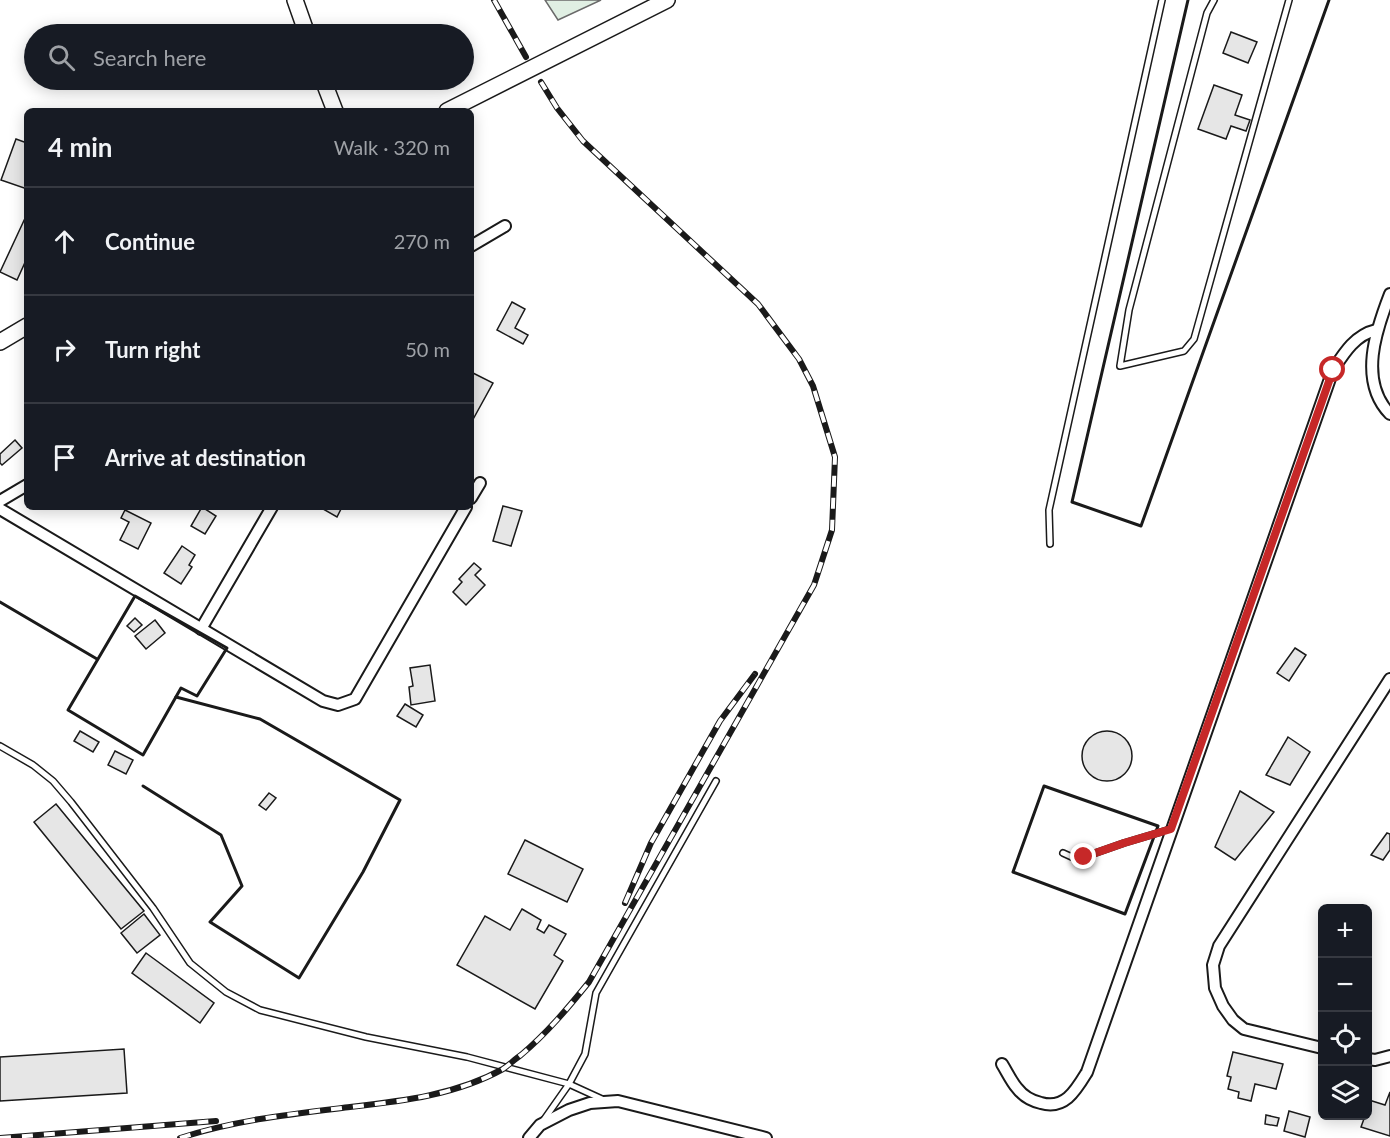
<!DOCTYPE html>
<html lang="en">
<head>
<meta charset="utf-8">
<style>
	body { margin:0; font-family:Lato,sans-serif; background:#242831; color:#f1f3f6 }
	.controls { position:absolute; right:18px; bottom:18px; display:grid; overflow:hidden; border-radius:9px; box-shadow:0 3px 15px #0003 }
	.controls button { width:54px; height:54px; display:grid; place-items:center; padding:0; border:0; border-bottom:2px solid #363941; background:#171b24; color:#f1f3f6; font:30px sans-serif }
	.stop { position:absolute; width:18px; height:18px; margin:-14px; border:4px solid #c62828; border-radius:50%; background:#fff }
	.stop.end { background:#c62828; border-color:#fff; box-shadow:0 2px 6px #0008 }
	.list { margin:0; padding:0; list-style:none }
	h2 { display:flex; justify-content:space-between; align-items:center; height:78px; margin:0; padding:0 24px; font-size:26px }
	h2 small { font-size:20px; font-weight:400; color:#9ea1a6 }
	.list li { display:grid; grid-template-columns:39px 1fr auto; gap:18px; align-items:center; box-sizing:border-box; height:108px; padding:0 24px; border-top:2px solid #363941 }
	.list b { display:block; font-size:22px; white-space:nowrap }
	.list em { font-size:20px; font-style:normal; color:#9ea1a6 }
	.icon { flex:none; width:33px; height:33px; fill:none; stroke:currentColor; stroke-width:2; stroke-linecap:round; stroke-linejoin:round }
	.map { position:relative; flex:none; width:1390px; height:1138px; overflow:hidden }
	.search { position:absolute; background:#171b24; box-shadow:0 3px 15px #0003; left:24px; top:24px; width:450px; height:66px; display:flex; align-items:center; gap:15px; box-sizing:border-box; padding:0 21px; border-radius:33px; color:#9ea1a6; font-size:22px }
	.panel { position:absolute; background:#171b24; box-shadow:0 3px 15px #0003; left:24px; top:108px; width:450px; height:402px; border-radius:9px }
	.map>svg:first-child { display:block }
	.green { fill:#e0efe3; stroke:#6a6a6a; stroke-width:1.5 }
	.building { fill:#e6e6e6; stroke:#1a1a1a; stroke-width:1.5 }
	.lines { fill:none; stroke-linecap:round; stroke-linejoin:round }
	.lane-casing { stroke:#1a1a1a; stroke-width:8 }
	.street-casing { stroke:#1a1a1a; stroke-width:14 }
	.secondary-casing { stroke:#1a1a1a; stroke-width:18 }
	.lane { stroke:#fff; stroke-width:5 }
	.street { stroke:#fff; stroke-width:10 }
	.secondary { stroke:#fff; stroke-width:15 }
	.rail-casing { stroke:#1a1a1a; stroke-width:6 }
	.rail { stroke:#fff; stroke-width:4; stroke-dasharray:11; stroke-linecap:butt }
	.wall { stroke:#1a1a1a; stroke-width:3 }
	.route { stroke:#c62828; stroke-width:8 }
</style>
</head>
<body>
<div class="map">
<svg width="1390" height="1138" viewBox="0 0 1390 1138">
	<rect width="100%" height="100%" fill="#fff"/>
	<!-- green -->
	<path class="green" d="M545,0H601L558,20Z"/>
	<!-- building -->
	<g class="building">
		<path d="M1231,32L1257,42L1248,63L1223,53Z"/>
		<path d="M1214,85L1242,95L1235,115L1250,120L1246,131L1231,126L1226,139L1198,129Z"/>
		<path d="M16,139L27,143V189L1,180Z"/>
		<path d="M27,214V258L17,280L0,272Z"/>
		<path d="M512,302L525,309L515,328L528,335L523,344L497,330Z"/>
		<path d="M471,372L493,383L471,423Z"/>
		<path d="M15,440L22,448L2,465L0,463V454Z"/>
		<path d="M503,506L522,511L511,546L493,541Z"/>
		<path d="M202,507L216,516L205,534L191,526Z"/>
		<path d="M324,507H342L337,517L323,509Z"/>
		<path d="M125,510L151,523L138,549L120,540L129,522L121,518Z"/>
		<path d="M182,546L195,555L189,565L192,567L181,584L164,573Z"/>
		<path d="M474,563L481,569L475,575L485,585L466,605L453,592L462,582L459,579Z"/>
		<path d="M135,618L142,625L134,632L127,626Z"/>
		<path d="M155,620L165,633L146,649L135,636Z"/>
		<path d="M1295,648L1306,655L1289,681L1277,673Z"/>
		<path d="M430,665L435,701L411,705L409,687L413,686L410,668Z"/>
		<path d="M405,704L423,715L416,727L397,716Z"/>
		<circle cx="1107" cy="756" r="25"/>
		<path d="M80,731L99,742L93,752L74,741Z"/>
		<path d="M1288,737L1310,752L1290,785L1266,775Z"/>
		<path d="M115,751L133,760L126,774L108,765Z"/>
		<path d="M1240,791L1274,812L1235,860L1215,847Z"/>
		<path d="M269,793L276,798L266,810L259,805Z"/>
		<path d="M56,804L144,911L121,929L34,822Z"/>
		<path d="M1387,833L1390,834V850L1383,860L1371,855Z"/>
		<path d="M525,840L583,869L567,902L508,874Z"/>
		<path d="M522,909L541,920L537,929L544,933L549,925L566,934L554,955L563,961L535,1009L457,965L485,916L510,930Z"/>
		<path d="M144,914L160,935L137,953L121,933Z"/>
		<path d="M146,953L214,1003L200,1023L132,973Z"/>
		<path d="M124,1049L127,1093L0,1101V1057Z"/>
		<path d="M1233,1052L1283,1064L1276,1089L1255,1084L1251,1101L1238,1098L1239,1092L1228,1089L1231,1077L1227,1076Z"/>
		<path d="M1390,1092V1136L1361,1127L1365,1116H1368L1369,1100L1385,1105Z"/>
		<path d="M1289,1111L1310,1117L1305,1137L1284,1131Z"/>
		<path d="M1266,1115L1279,1118L1277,1126L1265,1124Z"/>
	</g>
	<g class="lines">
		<defs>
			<g id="lane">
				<path d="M1214,0L1207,13L1129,310L1120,366L1184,351L1194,339L1289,0"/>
				<path d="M1050,544L1049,510L1162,0"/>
				<path d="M0,746L33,765L53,781L71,802L153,908L190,963L226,992L260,1010L366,1037L467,1057L569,1084L604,1100"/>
				<path d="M1063,853L1074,858L1084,857L1124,843L1171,829"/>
				<path d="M543,1121L569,1084L585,1054L596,993L716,781"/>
			</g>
			<g id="street">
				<path d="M471,246L505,226"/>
				<path d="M1390,294C1376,330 1358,381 1390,414"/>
				<path d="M471,498L480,483"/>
				<path d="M0,501L27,485"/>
				<path d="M0,509L323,701L338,705L355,699L466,507"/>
				<path d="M201,629L272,507"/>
				<path d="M1322,1048L1244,1029L1233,1020L1223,1006L1215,988L1213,965L1219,946L1390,679"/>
				<path d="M1368,1059L1375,1060L1390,1056"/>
				<path d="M1002,1064C1007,1072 1011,1081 1017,1088C1023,1096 1032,1101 1041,1103C1065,1110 1076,1090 1087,1072L1333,370C1344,353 1355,335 1376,330"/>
				<path d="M529,1138L540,1125L569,1110L590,1103L618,1101L766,1138"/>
			</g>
			<g id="secondary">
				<path d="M295,0L307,34"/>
				<path d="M323,80L335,111"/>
				<path d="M447,111L667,0"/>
				<path d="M0,342L27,326"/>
			</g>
		</defs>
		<!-- lane casing -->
		<use href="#lane" class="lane-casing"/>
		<!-- street casing -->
		<use href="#street" class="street-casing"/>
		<!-- secondary casing -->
		<use href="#secondary" class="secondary-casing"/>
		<!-- lane -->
		<use href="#lane" class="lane"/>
		<!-- street -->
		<use href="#street" class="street"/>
		<!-- secondary -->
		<use href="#secondary" class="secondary"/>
		<defs>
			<g id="rail">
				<path d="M494,0L526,57"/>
				<path d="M625,903L651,843L720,721L755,674"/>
				<path d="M0,1138L216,1121"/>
				<path d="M180,1138C235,1120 292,1114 350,1107C403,1101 456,1095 503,1069C509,1065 515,1059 521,1055C547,1033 568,1008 589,982L814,585L832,530L835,457L813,386L799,359L758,304L583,141L557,108L541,82"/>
			</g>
		</defs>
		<!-- rail casing -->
		<use href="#rail" class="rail-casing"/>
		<!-- rail -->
		<use href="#rail" class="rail"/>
		<!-- wall -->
		<g class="wall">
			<path d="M1188,0L1072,502L1141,526L1329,0"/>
			<path d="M135,596L227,648L197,696L181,688L143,755L68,710Z"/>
			<path d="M0,602L97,659"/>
			<path d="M143,786L221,835L242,886L210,922L299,978L363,872L400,800L260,719L176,697"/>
			<path d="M1044,786L1158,826L1125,914L1013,872Z"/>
		</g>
	</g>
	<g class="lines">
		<!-- route -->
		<path class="route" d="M1084,857L1124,843L1171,829L1333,370"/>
	</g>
</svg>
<div class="controls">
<button>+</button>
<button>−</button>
<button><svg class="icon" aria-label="locate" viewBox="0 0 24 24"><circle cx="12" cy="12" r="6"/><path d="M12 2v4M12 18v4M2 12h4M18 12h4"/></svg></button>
<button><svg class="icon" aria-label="layers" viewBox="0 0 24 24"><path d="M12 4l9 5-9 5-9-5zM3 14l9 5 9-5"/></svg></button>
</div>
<div class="stop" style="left:1333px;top:370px"></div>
<div class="stop end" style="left:1084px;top:857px"></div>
<div class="search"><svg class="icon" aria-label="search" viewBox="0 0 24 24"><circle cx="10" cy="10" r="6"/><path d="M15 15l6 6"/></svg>Search here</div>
<section class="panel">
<h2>4 min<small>Walk · 320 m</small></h2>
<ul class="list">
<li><svg class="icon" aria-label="ahead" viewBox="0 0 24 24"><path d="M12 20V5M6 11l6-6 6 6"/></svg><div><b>Continue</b></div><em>270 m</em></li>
<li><svg class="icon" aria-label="right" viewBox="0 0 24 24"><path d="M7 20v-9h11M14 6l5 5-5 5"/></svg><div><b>Turn right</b></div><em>50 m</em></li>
<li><svg class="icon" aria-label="arrive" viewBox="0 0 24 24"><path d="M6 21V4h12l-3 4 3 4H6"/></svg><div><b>Arrive at destination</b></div></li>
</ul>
</section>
</div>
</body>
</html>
